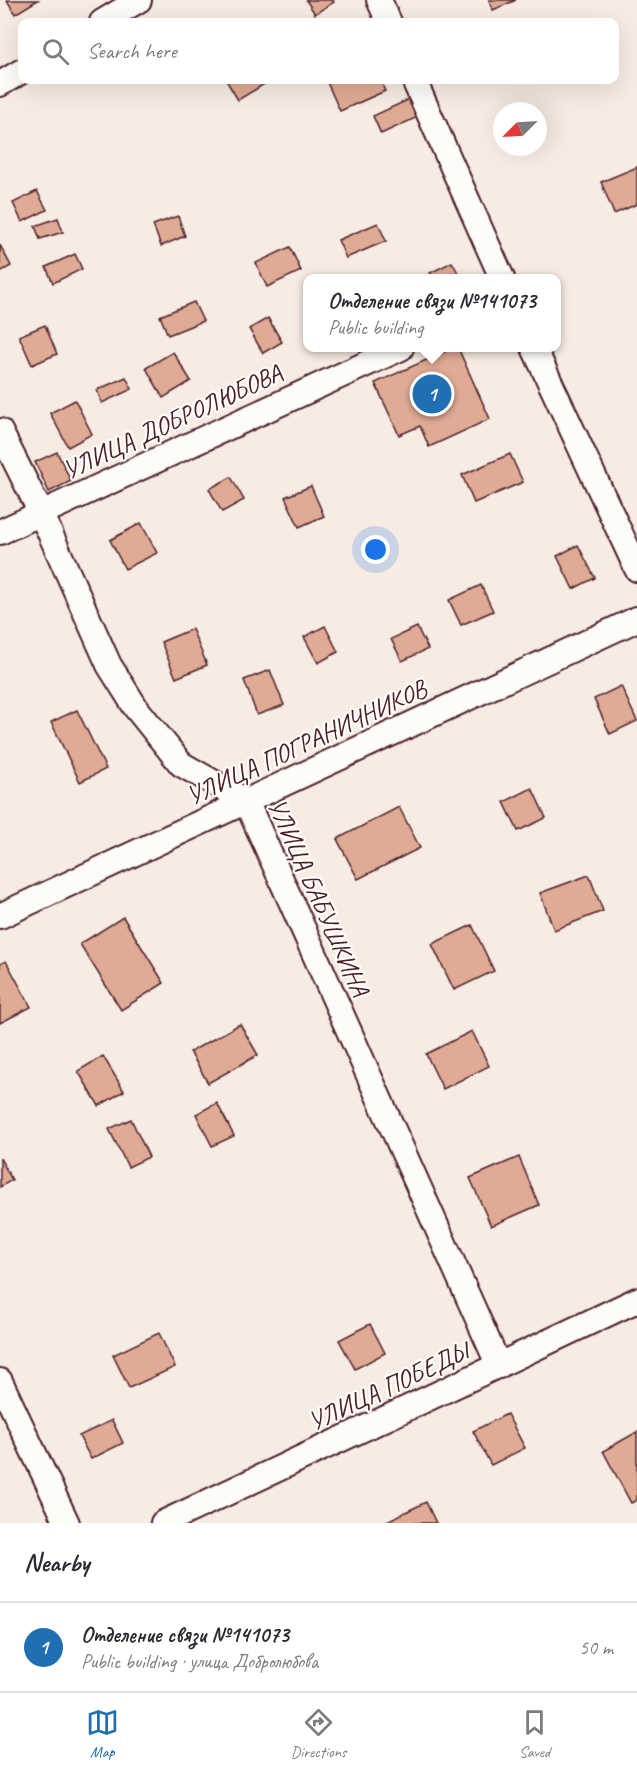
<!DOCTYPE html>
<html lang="en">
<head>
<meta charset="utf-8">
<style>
	body { margin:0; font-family:Caveat,sans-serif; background:#f7f7f7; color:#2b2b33 }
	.compass { position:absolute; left:493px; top:102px; width:54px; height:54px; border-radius:50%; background:#fff; box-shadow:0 6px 24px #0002; rotate:246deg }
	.you { position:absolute; left:376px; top:550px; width:21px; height:21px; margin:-15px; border:4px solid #fff; border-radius:50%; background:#1a73e8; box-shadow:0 0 0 9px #1a73e833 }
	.badge { display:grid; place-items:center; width:39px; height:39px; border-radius:50%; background:#1f6fb2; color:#fff; font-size:20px; font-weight:700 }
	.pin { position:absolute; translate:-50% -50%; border:3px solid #fff; box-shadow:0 2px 6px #0006 }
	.popup { position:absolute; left:303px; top:274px; width:258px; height:78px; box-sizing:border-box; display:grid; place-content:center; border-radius:12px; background:#fff; filter:drop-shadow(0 2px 4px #0005); font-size:20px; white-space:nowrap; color:#7c7c81 }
	.popup b { font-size:22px; color:#2b2b33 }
	.popup::after { content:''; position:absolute; left:50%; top:100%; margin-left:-12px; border:12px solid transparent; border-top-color:#fff }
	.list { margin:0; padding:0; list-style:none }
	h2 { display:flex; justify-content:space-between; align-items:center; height:78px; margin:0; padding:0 24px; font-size:26px }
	h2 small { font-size:20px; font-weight:400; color:#7c7c81 }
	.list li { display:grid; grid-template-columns:39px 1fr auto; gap:18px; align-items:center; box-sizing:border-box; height:90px; padding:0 24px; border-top:2px solid #e1e1e2 }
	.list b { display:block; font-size:22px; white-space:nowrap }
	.list p { margin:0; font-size:20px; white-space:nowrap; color:#7c7c81 }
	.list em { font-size:20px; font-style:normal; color:#7c7c81 }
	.icon { flex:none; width:33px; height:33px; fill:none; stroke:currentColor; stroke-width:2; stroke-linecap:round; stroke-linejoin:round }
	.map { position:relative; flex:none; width:637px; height:1523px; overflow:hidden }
	.search { position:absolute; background:#fff; box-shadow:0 6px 24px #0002; left:18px; right:18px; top:18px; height:66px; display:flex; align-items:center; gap:15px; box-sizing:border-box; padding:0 21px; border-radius:12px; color:#7c7c81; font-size:22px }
	.sheet { height:168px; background:#fff }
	nav { display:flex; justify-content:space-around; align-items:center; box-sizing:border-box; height:84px; border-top:2px solid #e1e1e2; background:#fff; font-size:16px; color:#7c7c81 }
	nav a { display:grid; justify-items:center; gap:3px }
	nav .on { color:#1f6fb2 }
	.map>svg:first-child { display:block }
	.building { fill:#e0ab94; stroke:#4a1f2b; stroke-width:1.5 }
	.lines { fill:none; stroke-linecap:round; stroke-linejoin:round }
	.minor-casing { stroke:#4a1f2b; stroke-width:28 }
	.minor { stroke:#fdfcf7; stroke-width:24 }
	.labels { text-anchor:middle; stroke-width:4.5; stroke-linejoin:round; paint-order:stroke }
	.street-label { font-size:26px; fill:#4a1f2b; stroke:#fdfcf7 }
</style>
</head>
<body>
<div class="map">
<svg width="637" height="1523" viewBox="0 0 637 1523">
	<rect width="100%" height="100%" fill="#f7ece3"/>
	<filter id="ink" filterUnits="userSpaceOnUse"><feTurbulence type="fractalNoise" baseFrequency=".0167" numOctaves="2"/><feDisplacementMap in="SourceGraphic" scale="12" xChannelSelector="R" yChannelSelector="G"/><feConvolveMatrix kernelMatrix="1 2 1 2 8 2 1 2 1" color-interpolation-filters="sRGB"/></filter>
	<g filter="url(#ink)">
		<!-- building -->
		<g class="building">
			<path d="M7,0H38L15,14Z"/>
			<path d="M306,0H333L334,2L315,14Z"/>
			<path d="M489,0H516L493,10Z"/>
			<path d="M226,80H271L238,100Z"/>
			<path d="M326,80H380L385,91L340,111Z"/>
			<path d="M412,98L420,116L381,134L373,116Z"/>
			<path d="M637,167V204L614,214L601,182Z"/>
			<path d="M37,191L47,210L22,222L13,203Z"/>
			<path d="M178,216L185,236L161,246L153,225Z"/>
			<path d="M58,218L63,232L40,239L35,226Z"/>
			<path d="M378,223L386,241L346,258L338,240Z"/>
			<path d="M0,245L11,266L0,272Z"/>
			<path d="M290,247L301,271L267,287L256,263Z"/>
			<path d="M75,254L82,269L53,283L46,267Z"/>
			<path d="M452,262L461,278H432L430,273Z"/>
			<path d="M194,302L203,321L168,335L160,316Z"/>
			<path d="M268,318L282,342L263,353L249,329Z"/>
			<path d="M45,325L57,354L32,365L19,336Z"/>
			<path d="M453,348H458L490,419L429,447L420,426L399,435L375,383Z"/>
			<path d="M173,352L191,381L163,398L146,368Z"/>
			<path d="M126,377L132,389L102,403L97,390Z"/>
			<path d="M75,400L92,434L68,447L50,413Z"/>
			<path d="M57,452L71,481L49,492L35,462Z"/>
			<path d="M510,454L523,482L474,503L462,475Z"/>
			<path d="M231,477L244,500L222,512L209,489Z"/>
			<path d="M311,486L324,516L299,527L285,497Z"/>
			<path d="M141,523L157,553L125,569L110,540Z"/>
			<path d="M578,545L595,578L573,589L557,556Z"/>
			<path d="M481,585L493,611L461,625L449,600Z"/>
			<path d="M325,626L338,652L318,663L304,637Z"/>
			<path d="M417,627L428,649L402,661L391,639Z"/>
			<path d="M192,629L207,665L176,678L161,642Z"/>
			<path d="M270,670L284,705L257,715L244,680Z"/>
			<path d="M621,686L637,721L610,734L594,699Z"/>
			<path d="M77,710L106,769L80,782L51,722Z"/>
			<path d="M532,788L546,818L518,831L504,802Z"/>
			<path d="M399,807L420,848L358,879L337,839Z"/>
			<path d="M589,875L603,911L554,930L540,893Z"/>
			<path d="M123,917L164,983L121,1010L80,944Z"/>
			<path d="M472,925L494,971L454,990L432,944Z"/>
			<path d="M6,961L31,1007L0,1023V964Z"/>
			<path d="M240,1024L258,1055L208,1083L190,1052Z"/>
			<path d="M472,1031L489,1066L443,1089L426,1054Z"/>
			<path d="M103,1056L124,1091L99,1106L78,1071Z"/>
			<path d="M217,1103L234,1136L212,1146L196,1114Z"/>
			<path d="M131,1119L149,1157L128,1167L109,1129Z"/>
			<path d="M519,1157L539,1205L491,1226L470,1178Z"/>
			<path d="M0,1158L12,1180L0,1187Z"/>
			<path d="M370,1324L385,1353L355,1369L339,1340Z"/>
			<path d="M159,1333L175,1367L129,1388L113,1355Z"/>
			<path d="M507,1414L525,1448L491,1465L473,1431Z"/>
			<path d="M112,1420L123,1443L91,1459L79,1436Z"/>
			<path d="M637,1432V1500L631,1503L603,1451Z"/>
			<path d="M426,1502L436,1523H383Z"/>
		</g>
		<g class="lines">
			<defs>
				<g id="minor">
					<path d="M379,0L389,22"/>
					<path d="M102,22L139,0"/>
					<path d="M414,80L502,278"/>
					<path d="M0,84L22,71"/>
					<path d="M534,348L637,569"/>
					<path d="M0,431L41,513L109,665L136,708L181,764L246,801L499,1366"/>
					<path d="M0,532L401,348"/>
					<path d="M0,916L637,619"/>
					<path d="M0,1381L67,1523"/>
					<path d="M163,1523L637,1300"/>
				</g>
			</defs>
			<!-- minor casing -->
			<use href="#minor" class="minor-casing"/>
			<!-- minor -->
			<use href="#minor" class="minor"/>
		</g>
	</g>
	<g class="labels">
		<!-- street labels -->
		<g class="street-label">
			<text transform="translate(172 421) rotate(-25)" y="9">УЛИЦА ДОБРОЛЮБОВА</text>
			<text transform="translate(306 742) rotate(-25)" y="9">УЛИЦА ПОГРАНИЧНИКОВ</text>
			<text transform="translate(319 897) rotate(66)" y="9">УЛИЦА БАБУШКИНА</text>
			<text transform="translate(388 1386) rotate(-25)" y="9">УЛИЦА ПОБЕДЫ</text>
		</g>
	</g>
</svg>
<svg class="compass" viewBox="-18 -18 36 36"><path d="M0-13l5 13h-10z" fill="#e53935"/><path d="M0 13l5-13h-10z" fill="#7c7c81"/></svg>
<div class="you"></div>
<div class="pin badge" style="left:432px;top:394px">1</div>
<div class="popup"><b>Отделение связи №141073</b>Public building</div>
<div class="search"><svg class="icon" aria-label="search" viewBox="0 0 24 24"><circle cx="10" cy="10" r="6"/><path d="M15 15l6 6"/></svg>Search here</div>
</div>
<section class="sheet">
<h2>Nearby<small></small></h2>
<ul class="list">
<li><span class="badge">1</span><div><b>Отделение связи №141073</b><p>Public building · улица Добролюбова</p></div><em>50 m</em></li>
</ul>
</section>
<nav>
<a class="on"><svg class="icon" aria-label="map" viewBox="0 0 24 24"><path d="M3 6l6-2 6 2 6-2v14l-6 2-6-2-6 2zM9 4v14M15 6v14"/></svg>Map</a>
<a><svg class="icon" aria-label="directions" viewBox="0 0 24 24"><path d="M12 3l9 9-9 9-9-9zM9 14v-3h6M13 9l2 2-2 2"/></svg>Directions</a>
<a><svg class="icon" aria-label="saved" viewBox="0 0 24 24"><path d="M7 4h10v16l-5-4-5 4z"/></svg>Saved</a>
</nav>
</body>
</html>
